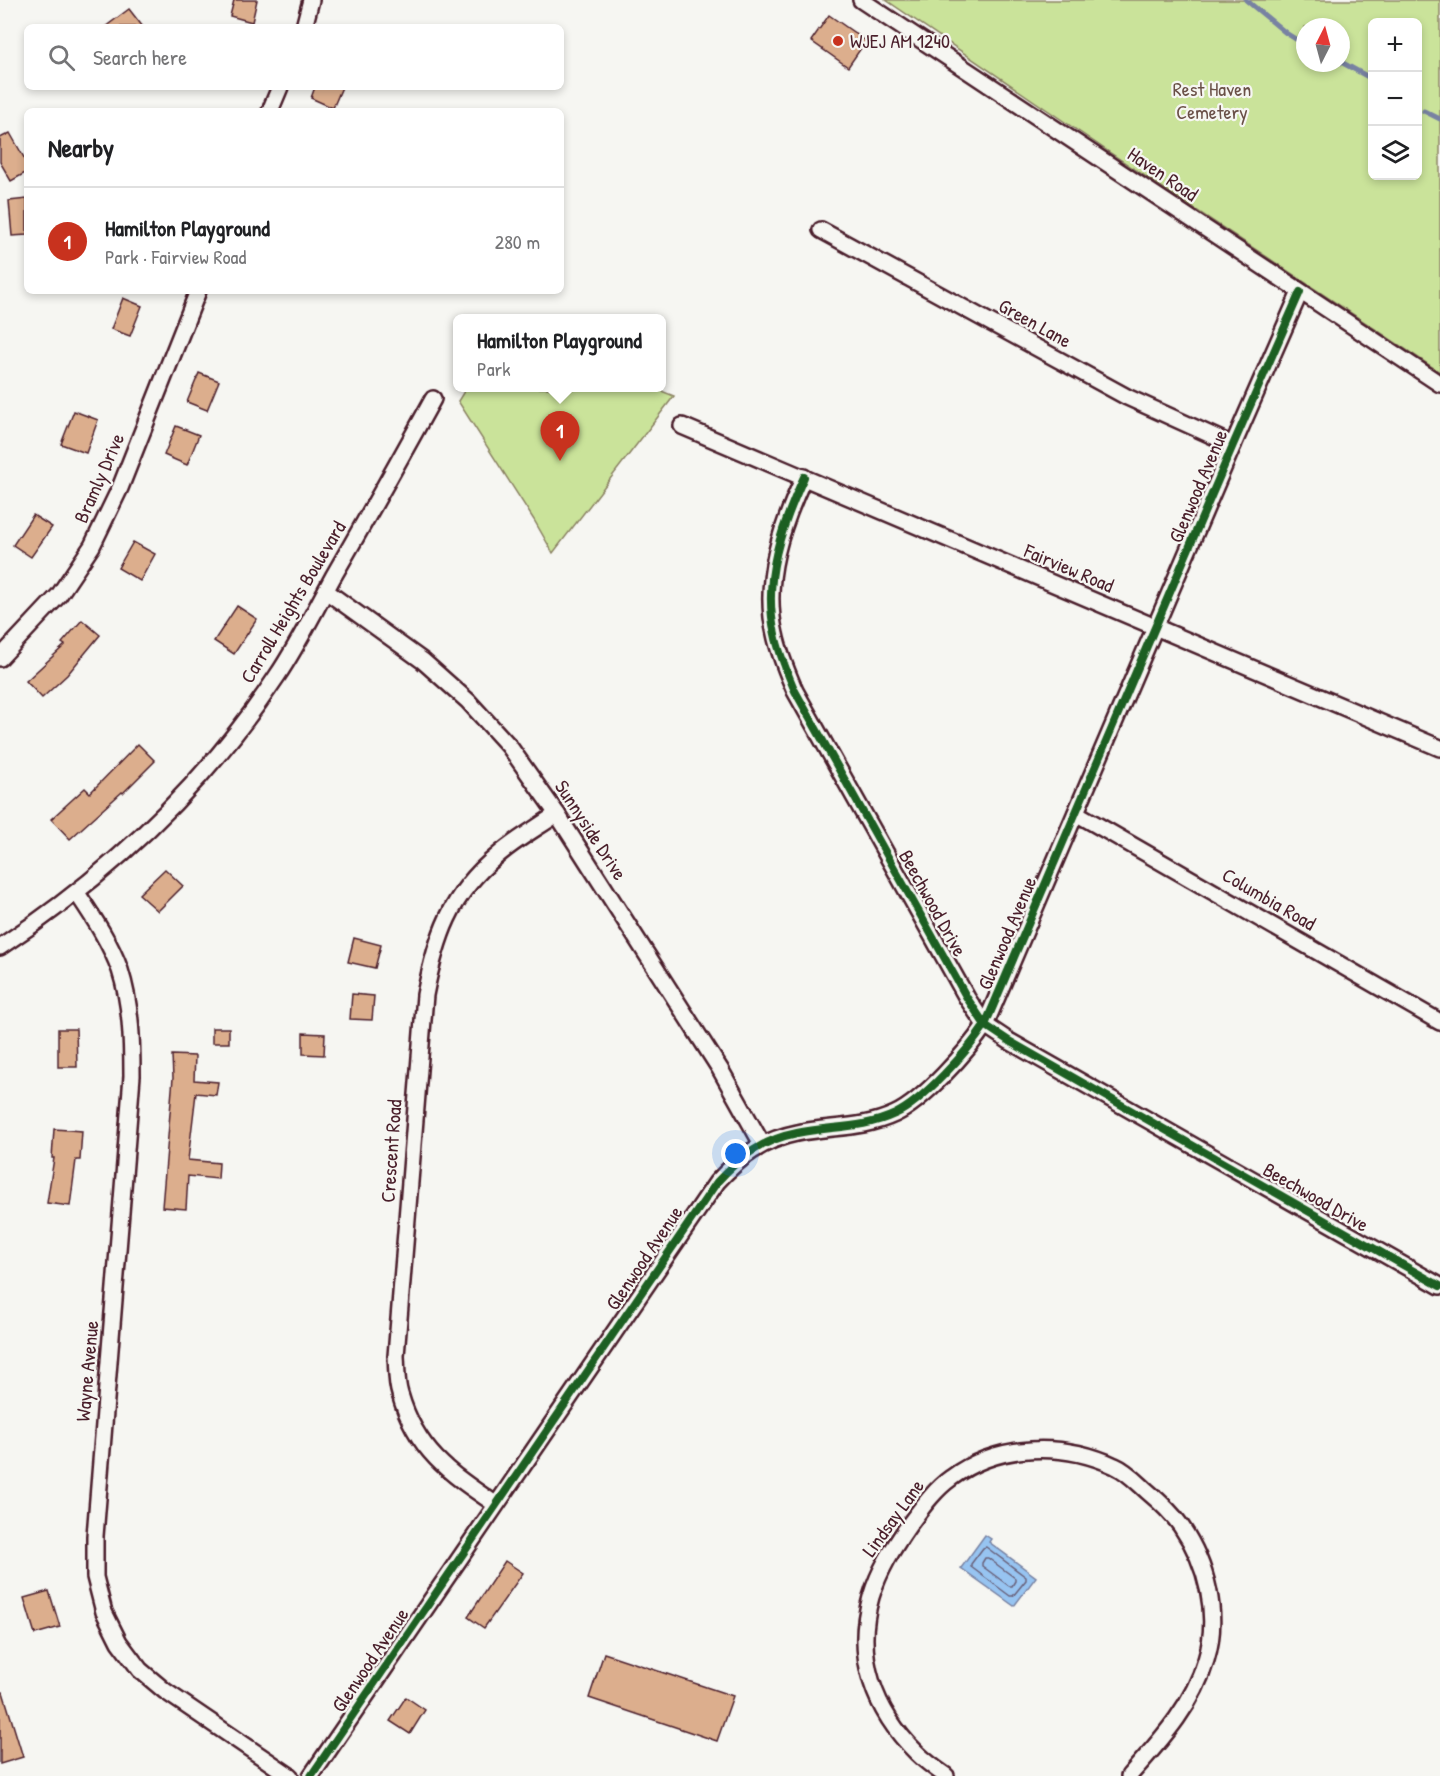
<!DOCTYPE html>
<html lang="en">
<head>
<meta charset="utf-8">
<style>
	body { margin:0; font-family:"Patrick Hand",sans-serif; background:#f2f2f2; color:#202124 }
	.controls { position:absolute; right:18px; top:18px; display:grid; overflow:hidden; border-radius:9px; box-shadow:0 3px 9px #0003 }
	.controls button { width:54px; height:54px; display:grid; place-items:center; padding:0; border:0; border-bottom:2px solid #e0e0e0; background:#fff; color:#202124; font:30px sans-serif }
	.compass { position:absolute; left:1296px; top:18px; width:54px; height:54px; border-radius:50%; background:#fff; box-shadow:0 3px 9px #0003; rotate:6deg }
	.you { position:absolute; left:736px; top:1154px; width:21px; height:21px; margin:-15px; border:4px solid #fff; border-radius:50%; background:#1a73e8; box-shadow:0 0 0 9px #1a73e833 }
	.badge { display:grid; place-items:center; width:39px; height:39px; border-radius:50%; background:#c8321e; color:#fff; font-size:20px; font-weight:700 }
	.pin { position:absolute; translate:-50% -50px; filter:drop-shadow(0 2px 3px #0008) }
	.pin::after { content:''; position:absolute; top:32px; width:21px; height:18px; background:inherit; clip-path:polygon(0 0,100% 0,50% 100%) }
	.popup { position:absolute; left:453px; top:314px; width:213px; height:78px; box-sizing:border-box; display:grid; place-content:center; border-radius:9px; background:#fff; filter:drop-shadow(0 2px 4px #0005); font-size:20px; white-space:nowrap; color:#757577 }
	.popup b { font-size:22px; color:#202124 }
	.popup::after { content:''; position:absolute; left:50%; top:100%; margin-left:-12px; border:12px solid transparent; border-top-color:#fff }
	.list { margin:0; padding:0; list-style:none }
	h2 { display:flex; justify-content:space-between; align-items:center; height:78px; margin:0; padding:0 24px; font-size:26px }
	h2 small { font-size:20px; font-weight:400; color:#757577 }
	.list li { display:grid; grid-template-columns:39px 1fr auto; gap:18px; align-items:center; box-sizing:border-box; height:108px; padding:0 24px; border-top:2px solid #e0e0e0 }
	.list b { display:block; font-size:22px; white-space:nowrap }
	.list p { margin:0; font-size:20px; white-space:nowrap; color:#757577 }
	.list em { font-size:20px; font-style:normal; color:#757577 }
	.icon { flex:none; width:33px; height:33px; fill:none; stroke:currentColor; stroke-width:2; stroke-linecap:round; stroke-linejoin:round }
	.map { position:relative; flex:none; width:1440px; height:1776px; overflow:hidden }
	.search { position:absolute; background:#fff; box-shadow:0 3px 9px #0003; left:24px; top:24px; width:540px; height:66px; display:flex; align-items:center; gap:15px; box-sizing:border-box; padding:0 21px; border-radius:9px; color:#757577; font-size:22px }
	.panel { position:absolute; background:#fff; box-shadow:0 3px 9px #0003; left:24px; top:108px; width:540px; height:186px; border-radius:9px }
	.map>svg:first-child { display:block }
	.green { fill:#cae39a; stroke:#8a8162; stroke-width:1.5; fill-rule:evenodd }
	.water { fill:#97c4f1; stroke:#7882a2; stroke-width:1.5 }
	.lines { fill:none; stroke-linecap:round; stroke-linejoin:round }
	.shore { stroke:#69617a; stroke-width:1.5 }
	.stream { stroke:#7882a2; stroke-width:5 }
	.building { fill:#dcae8d; stroke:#4a1f2b; stroke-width:1.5 }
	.minor-casing { stroke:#4a1f2b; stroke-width:20 }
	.minor { stroke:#f6f6f2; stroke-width:15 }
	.cycleway-casing { stroke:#f6f6f2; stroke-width:11 }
	.cycleway { stroke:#1b5e20; stroke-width:8 }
	.poi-dot { fill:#c8321e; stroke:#f6f6f2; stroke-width:2 }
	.labels { text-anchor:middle; stroke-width:4.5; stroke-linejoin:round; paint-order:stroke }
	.poi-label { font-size:20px; fill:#4a1f2b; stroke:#f6f6f2; text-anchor:start }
	.park-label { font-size:20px; fill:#6a5047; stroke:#f6f6f2 }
	.street-label { font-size:20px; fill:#4a1f2b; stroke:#f6f6f2 }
</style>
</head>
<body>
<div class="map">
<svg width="1440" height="1776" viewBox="0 0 1440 1776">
	<rect width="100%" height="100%" fill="#f6f6f2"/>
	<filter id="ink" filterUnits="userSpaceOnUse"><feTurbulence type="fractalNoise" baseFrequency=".0167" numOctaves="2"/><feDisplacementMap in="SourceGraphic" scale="12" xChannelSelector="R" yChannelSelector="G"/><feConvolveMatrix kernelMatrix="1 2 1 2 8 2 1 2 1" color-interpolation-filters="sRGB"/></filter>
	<g filter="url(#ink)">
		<!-- green -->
		<g class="green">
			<path d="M886,0H1440V372L1109,152ZM1372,22H1418V176H1372ZM1305,27H1341V63H1305Z"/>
			<path d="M466,388H654L674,396L553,553L534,520L458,401Z"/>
		</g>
		<!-- water -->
		<path class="water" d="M985,1535L991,1539L989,1542L1036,1577L1014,1606L961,1568Z"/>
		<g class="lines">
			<!-- shore -->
			<g class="shore">
				<path d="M986,1547L1026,1577V1580L1013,1596H1010L971,1567V1564L983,1548Z"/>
				<path d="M985,1558H988L1015,1578V1581L1012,1586H1009L982,1566V1563Z"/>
			</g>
			<!-- stream -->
			<g class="stream">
				<path d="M1246,0L1286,33L1305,45"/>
				<path d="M1341,62L1372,79"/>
				<path d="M1424,111L1440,119"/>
			</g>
		</g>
		<!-- building -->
		<g class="building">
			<path d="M234,0H257L252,22L230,16Z"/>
			<path d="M129,9L143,27H105Z"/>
			<path d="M829,15L866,41L848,67L811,41Z"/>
			<path d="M315,87H342L333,108L311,98Z"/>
			<path d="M10,133L27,163V172L11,181L0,162V138Z"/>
			<path d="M27,199V235L12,236L9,201Z"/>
			<path d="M123,298L142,306L130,336L111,329Z"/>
			<path d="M199,373L219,381L207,410L187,402Z"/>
			<path d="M74,411L98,420L86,453L61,444Z"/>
			<path d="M176,426L199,435L187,465L164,455Z"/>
			<path d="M33,515L52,527L31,557L13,545Z"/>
			<path d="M133,542L155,554L140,581L118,568Z"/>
			<path d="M237,606L257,619L234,654L214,641Z"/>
			<path d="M82,620L100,635L67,675L42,698L26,681L65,645L62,643Z"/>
			<path d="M138,744L155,761L123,793L122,792L70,839L51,819L85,788L90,793Z"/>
			<path d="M165,869L183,886L158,911L139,894Z"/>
			<path d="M354,938L381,945L375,968L348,962Z"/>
			<path d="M352,994L374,996L372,1020L350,1019Z"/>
			<rect x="212" y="1028" width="17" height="15"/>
			<path d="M58,1029H76L77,1067H58Z"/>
			<path d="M303,1033L325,1034L324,1055L303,1054Z"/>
			<path d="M172,1055L195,1056L194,1080L218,1082L216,1095L196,1093L188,1160L219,1163L218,1179L188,1176L186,1209L162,1207L173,1078Z"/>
			<path d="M54,1129L82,1131L80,1160H76L70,1206L47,1203L54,1158H52Z"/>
			<path d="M505,1561L523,1573L484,1628L468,1617Z"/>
			<path d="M49,1591L60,1627L35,1634L24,1598Z"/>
			<path d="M604,1653L733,1696L717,1741L589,1698Z"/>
			<path d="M3,1692L23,1757L0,1764V1693Z"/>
			<path d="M406,1697L425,1710L410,1734L390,1721Z"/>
		</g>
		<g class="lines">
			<defs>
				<g id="minor">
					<path d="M861,0L1440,384"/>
					<path d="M304,27L311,0"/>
					<path d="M270,111L280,87"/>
					<path d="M821,230L1127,397L1233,445"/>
					<path d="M682,426L1440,748"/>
					<path d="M804,477C782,525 762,580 775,634C779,654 787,672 795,691L967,998L985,1025L1009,1041L1440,1286"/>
					<path d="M326,591L423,661L468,701L509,746L557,814L720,1069L762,1144"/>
					<path d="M0,658L59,595L92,546L120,488L198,291"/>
					<path d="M1076,813L1440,1022"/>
					<path d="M77,893C93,917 110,942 120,970C131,1004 132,1040 132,1076L95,1536V1577L104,1612L119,1642L140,1670L165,1691L290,1776"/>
					<path d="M0,947C109,875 205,785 277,676C298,645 315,610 333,577C367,518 400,459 433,399"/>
					<path d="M495,1504C449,1473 416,1450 400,1394C396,1382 397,1368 396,1356L425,995C436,938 450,894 497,856C515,840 537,828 557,814"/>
					<path d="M311,1776L717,1182C740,1157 762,1140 797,1133C830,1126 863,1129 895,1114C923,1101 968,1051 985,1025L1233,445L1300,292"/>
					<path d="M946,1776C936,1769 926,1762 917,1753C874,1711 854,1656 871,1597C879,1570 893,1548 909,1525C921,1509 934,1490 951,1478C998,1443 1063,1442 1115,1466C1127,1471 1137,1482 1147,1491C1159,1501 1172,1513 1181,1526C1207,1564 1220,1615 1206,1660C1193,1706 1159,1742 1129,1776"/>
				</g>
			</defs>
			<!-- minor casing -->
			<use href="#minor" class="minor-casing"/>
			<!-- minor -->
			<use href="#minor" class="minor"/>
			<defs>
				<g id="cycleway">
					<path d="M804,477C782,525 762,580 775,634C779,654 787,672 795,691L967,998L985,1025L1009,1041L1440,1286"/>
					<path d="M311,1776L717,1182C740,1157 762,1140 797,1133C830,1126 863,1129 895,1114C923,1101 968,1051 985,1025L1233,445L1300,292"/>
				</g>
			</defs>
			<!-- cycleway casing -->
			<use href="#cycleway" class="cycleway-casing"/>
			<!-- cycleway -->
			<use href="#cycleway" class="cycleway"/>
		</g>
	</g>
	<!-- markers -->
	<circle class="poi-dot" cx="838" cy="41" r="6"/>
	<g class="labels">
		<!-- poi labels -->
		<g class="poi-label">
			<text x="850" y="48">WJEJ AM 1240</text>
		</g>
		<!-- park labels -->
		<g class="park-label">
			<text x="1212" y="96">Rest Haven<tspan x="1212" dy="23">Cemetery</tspan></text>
		</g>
		<!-- street labels -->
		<g class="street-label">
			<text transform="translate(1163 174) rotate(34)" y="7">Haven Road</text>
			<text transform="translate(1035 323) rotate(29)" y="7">Green Lane</text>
			<text transform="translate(99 478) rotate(-66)" y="7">Bramly Drive</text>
			<text transform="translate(1198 486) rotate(-67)" y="7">Glenwood Avenue</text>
			<text transform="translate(1069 568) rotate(23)" y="7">Fairview Road</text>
			<text transform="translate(293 602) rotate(-59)" y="7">Carroll Heights Boulevard</text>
			<text transform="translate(591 830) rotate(57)" y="7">Sunnyside Drive</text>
			<text transform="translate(1269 899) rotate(30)" y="7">Columbia Road</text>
			<text transform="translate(933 903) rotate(61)" y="7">Beechwood Drive</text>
			<text transform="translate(1007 933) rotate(-67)" y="7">Glenwood Avenue</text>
			<text transform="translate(391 1151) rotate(-86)" y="7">Crescent Road</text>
			<text transform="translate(1316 1197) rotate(30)" y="7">Beechwood Drive</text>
			<text transform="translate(644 1258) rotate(-56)" y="7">Glenwood Avenue</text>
			<text transform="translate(87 1371) rotate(-85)" y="7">Wayne Avenue</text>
			<text transform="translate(893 1518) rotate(-54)" y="7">Lindsay Lane</text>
			<text transform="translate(370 1660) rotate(-56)" y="7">Glenwood Avenue</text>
		</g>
	</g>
</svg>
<div class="controls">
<button>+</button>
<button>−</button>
<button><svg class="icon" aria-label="layers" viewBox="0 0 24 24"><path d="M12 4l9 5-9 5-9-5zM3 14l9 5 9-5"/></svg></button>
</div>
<svg class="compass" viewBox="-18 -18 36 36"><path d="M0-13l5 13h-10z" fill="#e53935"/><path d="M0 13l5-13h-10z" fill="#757577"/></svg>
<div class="you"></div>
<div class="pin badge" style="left:560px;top:461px">1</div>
<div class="popup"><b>Hamilton Playground</b>Park</div>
<div class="search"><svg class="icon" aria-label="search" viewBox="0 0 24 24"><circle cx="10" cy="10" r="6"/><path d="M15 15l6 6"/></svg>Search here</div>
<section class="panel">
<h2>Nearby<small></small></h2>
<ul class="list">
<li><span class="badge">1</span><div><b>Hamilton Playground</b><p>Park · Fairview Road</p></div><em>280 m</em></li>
</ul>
</section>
</div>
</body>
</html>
